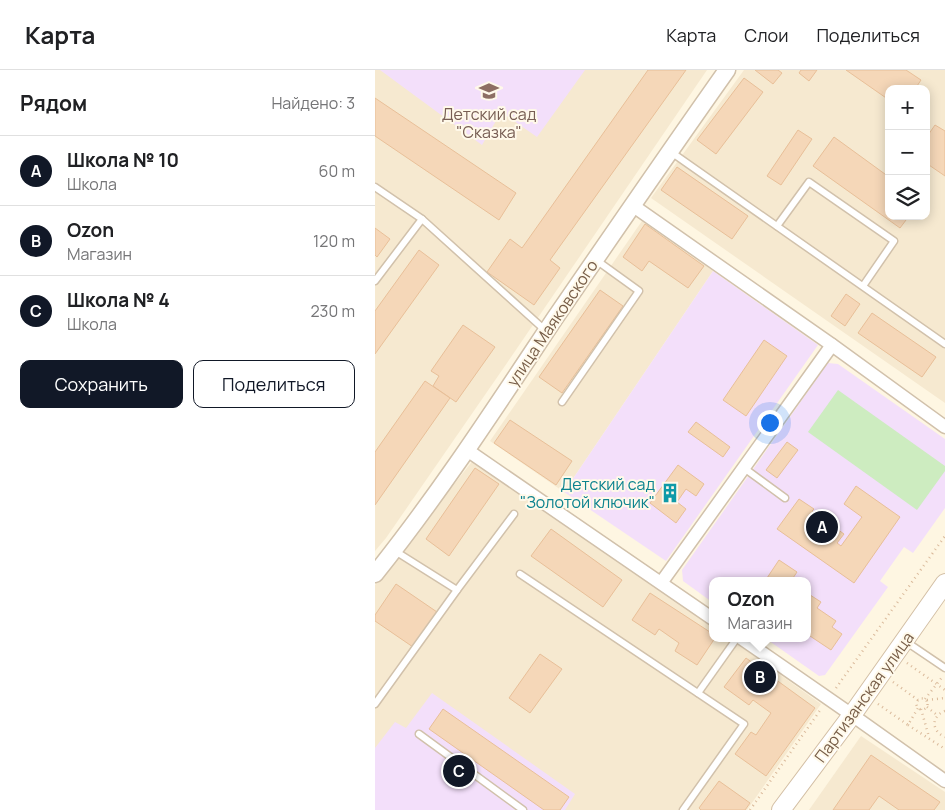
<!DOCTYPE html>
<html lang="ru">
<head>
<meta charset="utf-8">
<style>
	body { margin:0; font-family:Manrope,sans-serif; background:#f2f2f2; color:#202124 }
	.controls { position:absolute; right:15px; top:15px; display:grid; overflow:hidden; border-radius:10px; box-shadow:0 2px 12px #0003 }
	.controls button { width:45px; height:45px; display:grid; place-items:center; padding:0; border:0; border-bottom:1px solid #e0e0e0; background:#fff; color:#202124; font:25px sans-serif }
	.you { position:absolute; left:394px; top:352px; width:18px; height:18px; margin:-12px; border:4px solid #fff; border-radius:50%; background:#1a73e8; box-shadow:0 0 0 8px #1a73e833 }
	.badge { display:grid; place-items:center; width:32px; height:32px; border-radius:50%; background:#111827; color:#fff; font-size:16px; font-weight:700 }
	.pin { position:absolute; translate:-50% -50%; border:2px solid #fff; box-shadow:0 1px 5px #0006 }
	.popup { position:absolute; left:334px; top:507px; width:102px; height:65px; box-sizing:border-box; display:grid; place-content:center; border-radius:10px; background:#fff; filter:drop-shadow(0 1px 4px #0005); font-size:16px; white-space:nowrap; color:#757577 }
	.popup b { font-size:19px; color:#202124 }
	.popup::after { content:''; position:absolute; left:50%; top:100%; margin-left:-10px; border:10px solid transparent; border-top-color:#fff }
	.list { margin:0; padding:0; list-style:none }
	h2 { display:flex; justify-content:space-between; align-items:center; height:65px; margin:0; padding:0 20px; font-size:21px }
	h2 small { font-size:16px; font-weight:400; color:#757577 }
	.list li { display:grid; grid-template-columns:32px 1fr auto; gap:15px; align-items:center; box-sizing:border-box; height:70px; padding:0 20px; border-top:1px solid #e0e0e0 }
	.list b { display:block; font-size:19px; white-space:nowrap }
	.list p { margin:0; font-size:16px; white-space:nowrap; color:#757577 }
	.list em { font-size:16px; font-style:normal; color:#757577 }
	.actions { display:flex; gap:10px; padding:15px 20px }
	.actions a { flex:1; padding:11px 0; border:1px solid #111827; border-radius:10px; text-align:center; font-size:18px; color:#111827 }
	.actions .main { background:#111827; color:#fff }
	.icon { flex:none; width:28px; height:28px; fill:none; stroke:currentColor; stroke-width:2; stroke-linecap:round; stroke-linejoin:round }
	.map { position:relative; flex:none; width:570px; height:740px; overflow:hidden }
	header { display:flex; align-items:center; gap:30px; box-sizing:border-box; height:70px; padding:0 25px; background:#fff; border-bottom:1px solid #e0e0e0 }
	header strong { font-size:24px }
	nav { display:flex; gap:28px; margin-inline-start:auto; font-size:18px }
	main { display:flex }
	aside { flex:1; background:#fff }
	.map>svg:first-child { display:block }
	.residential { fill:#f6e9d0; fill-rule:evenodd }
	.education { fill:#f3dffa }
	.green { fill:#cdecc0 }
	.building { fill:#f5d7b8; stroke:#e8bf98 }
	.lines { fill:none; stroke-linecap:round; stroke-linejoin:round }
	.service-casing { stroke:#d1c1ab; stroke-width:9 }
	.minor-casing { stroke:#d1c1ab; stroke-width:15 }
	.tertiary-casing { stroke:#d1c1ab; stroke-width:19 }
	.secondary-casing { stroke:#d3bfa5; stroke-width:20 }
	.path { stroke:#daba9b; stroke-width:2.5; stroke-dasharray:1 4; stroke-linecap:butt }
	.service { stroke:#fff; stroke-width:6 }
	.minor { stroke:#fff; stroke-width:12 }
	.tertiary { stroke:#fff; stroke-width:16 }
	.secondary { stroke:#fff; stroke-width:18 }
	.labels { text-anchor:middle; stroke-width:4; stroke-linejoin:round; paint-order:stroke }
	.education-label { font-size:16px; fill:#785e54; stroke:#fff9ea }
	.street-label { font-size:16px; fill:#775d47; stroke:#fff9ea }
	.culture-label { font-size:16px; fill:#0d838f; stroke:#fff9ea; text-anchor:end }
</style>
</head>
<body>
<header>
<strong>Карта</strong>
<nav><a>Карта</a><a>Слои</a><a>Поделиться</a></nav>
</header>
<main>
<aside>
<h2>Рядом<small>Найдено: 3</small></h2>
<ul class="list">
<li><span class="badge">A</span><div><b>Школа № 10</b><p>Школа</p></div><em>60 m</em></li>
<li><span class="badge">B</span><div><b>Ozon</b><p>Магазин</p></div><em>120 m</em></li>
<li><span class="badge">C</span><div><b>Школа № 4</b><p>Школа</p></div><em>230 m</em></li>
</ul>
<div class="actions"><a class="main">Сохранить</a><a>Поделиться</a></div>
</aside>
<div class="map">
<svg width="570" height="740" viewBox="0 0 570 740">
	<rect width="100%" height="100%" fill="#fef6e2"/>
	<!-- residential -->
	<g class="residential">
		<path d="M0,0H332L132,293L11,468L0,481Z"/>
		<path d="M369,0H570V333L276,128ZM514,19H551V146H514Z"/>
		<path d="M269,148L338,201L189,422L115,371Z"/>
		<path d="M99,389L337,557L338,568H354L446,634L372,740H144L0,718V515Z"/>
		<path d="M486,666L570,722V740H434Z"/>
	</g>
	<!-- education -->
	<g class="education">
		<path d="M5,0H210L162,67L126,42L107,75Z"/>
		<path d="M338,201L443,275L291,491L189,422Z"/>
		<path d="M453,293L463,294L570,369V438L538,483L529,477L505,511L513,517L450,605L444,606L390,568H432V511H338L337,532L308,511L307,500Z"/>
		<path d="M57,623L200,724L190,740H0V678L20,652L31,658Z"/>
	</g>
	<!-- green -->
	<path class="green" d="M463,320L570,396V401L542,440L433,362Z"/>
	<!-- building -->
	<g class="building">
		<path d="M273,0H311L175,190L185,198L159,235L112,202L135,169L147,178Z"/>
		<path d="M380,0H403L407,3L398,14Z"/>
		<path d="M426,0H442L434,11L424,3Z"/>
		<path d="M471,0H531L546,10L540,19H514V30Z"/>
		<path d="M369,8L388,22L341,84L322,70Z"/>
		<path d="M0,28L141,123L124,150L0,66Z"/>
		<path d="M560,55L570,61V106L551,93V68Z"/>
		<path d="M423,60L437,69L406,115L392,106Z"/>
		<path d="M459,67L514,107V146H534L525,158L438,96Z"/>
		<path d="M302,97L373,146L357,169L286,120Z"/>
		<path d="M270,154L329,196L313,218L274,191L267,201L248,187Z"/>
		<path d="M0,158L15,169L2,187L0,185Z"/>
		<path d="M44,180L64,195L0,284V241Z"/>
		<path d="M225,220L248,236L187,323L164,307Z"/>
		<path d="M471,224L485,234L470,256L456,246Z"/>
		<path d="M497,243L561,287L547,307L483,263Z"/>
		<path d="M88,255L120,277L81,332L58,316L64,306L56,301Z"/>
		<path d="M389,270L412,286L371,346L348,330Z"/>
		<path d="M50,311L75,328L0,435V382Z"/>
		<path d="M135,350L197,391L181,415L119,373Z"/>
		<path d="M321,352L355,377L348,387L313,362Z"/>
		<path d="M412,372L423,380L402,408L391,400Z"/>
		<path d="M303,395L329,414L321,426L311,419L302,432L311,439L301,453L275,433Z"/>
		<path d="M100,398L124,414L74,486L51,469Z"/>
		<path d="M481,416L525,447L479,513L402,459L424,429L439,439L437,441L469,464L462,473L466,476L487,447L469,434Z"/>
		<path d="M176,459L247,510L228,537L156,486Z"/>
		<path d="M404,490L422,502L416,511H390Z"/>
		<path d="M21,514L62,542L38,577L0,551V545Z"/>
		<path d="M275,523L338,564V568H340L322,595L300,581L304,573L284,559L280,565L257,550Z"/>
		<path d="M432,523L446,532L442,538L461,551L457,557L467,564L456,580L432,564Z"/>
		<path d="M165,584L187,599L155,643L134,628Z"/>
		<path d="M371,588L440,638L391,706L360,684L376,662L381,665L396,643L378,630L374,635L349,617Z"/>
		<path d="M68,639L194,727L185,740H169L54,659Z"/>
		<path d="M496,685L565,732L559,740H524L504,726L494,740H458Z"/>
		<path d="M344,711L375,733L370,740H326L324,738Z"/>
	</g>
	<g class="lines">
		<defs>
			<g id="service">
				<path d="M296,82L570,274"/>
				<path d="M0,117L47,149"/>
				<path d="M402,156L434,112L519,171L488,216"/>
				<path d="M0,211L47,149L171,261"/>
				<path d="M187,332L264,221L221,190"/>
				<path d="M369,398L410,428"/>
				<path d="M20,481L82,520L139,444"/>
				<path d="M145,504L369,654L308,740"/>
				<path d="M530,571L570,598"/>
				<path d="M323,623L362,568"/>
				<path d="M0,634L82,520"/>
				<path d="M44,664L148,740"/>
			</g>
			<g id="minor">
				<path d="M257,135L457,275L570,357"/>
				<path d="M92,380L338,549"/>
				<path d="M286,513L457,275"/>
				<path d="M366,568L477,645L570,711"/>
			</g>
			<path id="tertiary" d="M0,504C65,423 122,335 180,248C237,165 294,82 352,0"/>
			<path id="secondary" d="M406,740L477,645L570,513"/>
		</defs>
		<!-- service casing -->
		<use href="#service" class="service-casing"/>
		<!-- minor casing -->
		<use href="#minor" class="minor-casing"/>
		<!-- tertiary casing -->
		<use href="#tertiary" class="tertiary-casing"/>
		<!-- secondary casing -->
		<use href="#secondary" class="secondary-casing"/>
		<!-- path -->
		<g class="path">
			<path d="M532,593L570,620"/>
			<path d="M518,612L543,630"/>
			<path d="M461,618L570,466"/>
			<circle cx="547" cy="634" r="5.5"/>
			<path d="M550,629L568,606"/>
			<path d="M552,630L570,628"/>
			<path d="M503,634L533,655L543,638"/>
			<path d="M552,637L562,645"/>
			<path d="M546,639L554,667"/>
			<path d="M570,641C556,646 556,661 570,667"/>
			<path d="M533,655L570,679"/>
			<path d="M375,740L446,639"/>
		</g>
		<!-- service -->
		<use href="#service" class="service"/>
		<!-- minor -->
		<use href="#minor" class="minor"/>
		<!-- tertiary -->
		<use href="#tertiary" class="tertiary"/>
		<!-- secondary -->
		<use href="#secondary" class="secondary"/>
	</g>
	<!-- icons -->
	<defs>
		<symbol id="school-bare" viewBox="-9 -9 18 18"><path d="M0-5L7-2L0 1L-7-2ZM-4 1L0 2.5L4 1V4Q0 6-4 4Z" fill="#8d6e63" stroke="#fff9ea" stroke-width="2.5" paint-order="stroke"/></symbol>
		<symbol id="building-bare" viewBox="-9 -9 18 18"><path d="M-4-6H4V6H1V3H-1V6H-4ZM-2.5-4.3h1.7v1.8h-1.7ZM.8-4.3h1.7v1.8H.8ZM-2.5-1h1.7V.8h-1.7ZM.8-1h1.7V.8H.8Z" fill="#0f9aa8" stroke="#fff9ea" stroke-width="2.5" paint-order="stroke"/></symbol>
	</defs>
	<g fill-rule="evenodd">
		<use href="#school-bare" x="100" y="7" width="28" height="28"/>
		<use href="#building-bare" x="281" y="409" width="28" height="28"/>
	</g>
	<g class="labels">
		<!-- education labels -->
		<g class="education-label">
			<text x="114" y="50">Детский сад<tspan x="114" dy="18">"Сказка"</tspan></text>
		</g>
		<!-- street labels -->
		<g class="street-label">
			<text transform="translate(177 253) rotate(-56)" y="6">улица Маяковского</text>
			<text transform="translate(489 627) rotate(-54)" y="6">Партизанская улица</text>
		</g>
		<!-- culture labels -->
		<g class="culture-label">
			<text x="280" y="420">Детский сад<tspan x="280" dy="18">"Золотой ключик"</tspan></text>
		</g>
	</g>
</svg>
<div class="controls">
<button>+</button>
<button>−</button>
<button><svg class="icon" aria-label="layers" viewBox="0 0 24 24"><path d="M12 4l9 5-9 5-9-5zM3 14l9 5 9-5"/></svg></button>
</div>
<div class="you"></div>
<div class="pin badge" style="left:447px;top:457px">A</div>
<div class="pin badge" style="left:385px;top:607px">B</div>
<div class="popup"><b>Ozon</b>Магазин</div>
<div class="pin badge" style="left:84px;top:701px">C</div>
</div>
</main>
</body>
</html>
